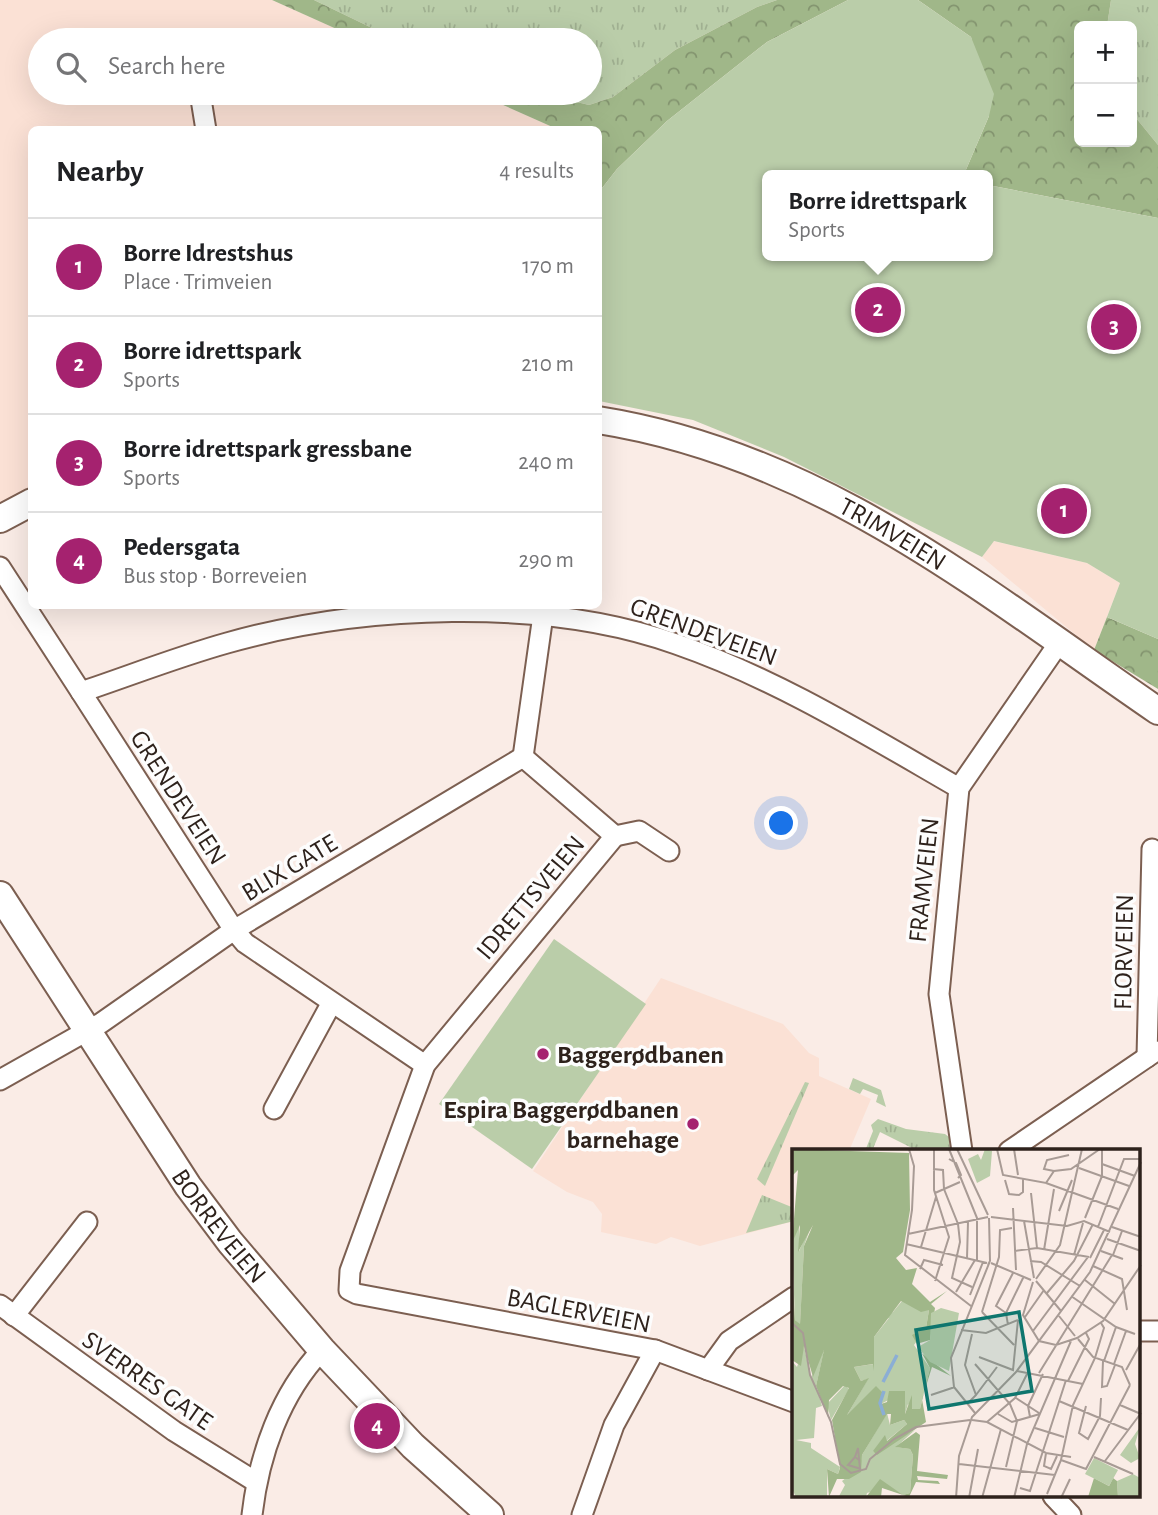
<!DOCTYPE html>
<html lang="en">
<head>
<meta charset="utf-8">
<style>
	body { margin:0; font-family:"Alegreya Sans",sans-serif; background:#f6f6f6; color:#202124 }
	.controls { position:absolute; right:21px; top:21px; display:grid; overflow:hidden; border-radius:10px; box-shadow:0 7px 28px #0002 }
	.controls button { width:63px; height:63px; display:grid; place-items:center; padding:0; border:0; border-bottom:2px solid #e0e0e0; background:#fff; color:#202124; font:35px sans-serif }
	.you { position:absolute; left:782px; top:824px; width:24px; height:24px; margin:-18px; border:5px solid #fff; border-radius:50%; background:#1a73e8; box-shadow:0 0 0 10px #1a73e833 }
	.badge { display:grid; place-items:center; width:46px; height:46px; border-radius:50%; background:#a5226f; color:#fff; font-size:23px; font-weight:700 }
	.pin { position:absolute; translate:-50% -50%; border:4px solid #fff; box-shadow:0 2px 7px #0006 }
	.popup { position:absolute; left:762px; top:170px; width:231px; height:91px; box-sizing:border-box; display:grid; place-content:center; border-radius:10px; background:#fff; filter:drop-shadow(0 2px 5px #0005); font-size:23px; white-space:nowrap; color:#757577 }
	.popup b { font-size:26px; color:#202124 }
	.popup::after { content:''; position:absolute; left:50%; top:100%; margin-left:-14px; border:14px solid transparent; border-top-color:#fff }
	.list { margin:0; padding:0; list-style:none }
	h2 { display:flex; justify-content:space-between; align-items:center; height:91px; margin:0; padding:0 28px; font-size:30px }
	h2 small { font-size:23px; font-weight:400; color:#757577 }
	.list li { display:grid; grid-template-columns:46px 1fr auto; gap:21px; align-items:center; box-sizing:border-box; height:98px; padding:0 28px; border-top:2px solid #e0e0e0 }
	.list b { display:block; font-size:26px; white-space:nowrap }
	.list p { margin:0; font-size:23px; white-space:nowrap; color:#757577 }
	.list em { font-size:23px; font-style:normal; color:#757577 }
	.icon { flex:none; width:38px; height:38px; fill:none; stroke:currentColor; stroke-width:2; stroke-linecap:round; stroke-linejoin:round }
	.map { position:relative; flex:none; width:1158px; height:1515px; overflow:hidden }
	.search { position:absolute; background:#fff; box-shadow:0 7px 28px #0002; left:28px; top:28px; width:574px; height:77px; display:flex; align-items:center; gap:18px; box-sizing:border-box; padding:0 24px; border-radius:38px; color:#757577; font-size:26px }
	.panel { position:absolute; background:#fff; box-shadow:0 7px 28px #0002; left:28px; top:126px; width:574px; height:483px; border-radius:10px }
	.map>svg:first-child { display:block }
	.built { fill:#fbe1d5 }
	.grass { fill:url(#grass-tufts) }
	.forest { fill:url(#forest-crowns) }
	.pitch { fill:#bacda9 }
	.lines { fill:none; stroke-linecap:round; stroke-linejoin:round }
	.minor-casing { stroke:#7c5f51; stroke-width:23 }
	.secondary-casing { stroke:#7c5f51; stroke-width:30 }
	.minor { stroke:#fff; stroke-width:19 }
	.secondary { stroke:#fff; stroke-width:26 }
	.poi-dot { fill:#a5226f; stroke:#fdfdfd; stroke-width:2.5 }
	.labels { text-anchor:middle; stroke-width:7; stroke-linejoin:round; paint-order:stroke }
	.street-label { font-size:26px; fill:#2e221c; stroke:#fdfdfd }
	.poi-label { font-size:26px; font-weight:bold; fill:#2e221c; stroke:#fdfdfd; text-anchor:start }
	.inset-river { fill:none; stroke:#8baed5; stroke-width:3.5 }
	.inset-road { fill:none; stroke:#a89b95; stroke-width:2 }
	.view { fill:#0f766e; fill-opacity:0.15; stroke:#0f766e; stroke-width:3.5 }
	.inset-edge { fill:none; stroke:#2e221c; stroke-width:3.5 }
</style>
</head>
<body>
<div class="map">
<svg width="1158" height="1515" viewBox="0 0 1158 1515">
	<defs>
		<pattern id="grass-tufts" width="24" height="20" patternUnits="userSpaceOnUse" patternTransform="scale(1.75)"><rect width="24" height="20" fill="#bacda9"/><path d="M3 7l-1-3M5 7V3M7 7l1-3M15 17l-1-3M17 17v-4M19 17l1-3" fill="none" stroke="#a0b091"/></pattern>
		<pattern id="forest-crowns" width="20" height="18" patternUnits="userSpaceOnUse" patternTransform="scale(1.75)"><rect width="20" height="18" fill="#a0b789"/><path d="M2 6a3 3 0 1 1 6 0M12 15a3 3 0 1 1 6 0" fill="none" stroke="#83946f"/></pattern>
	</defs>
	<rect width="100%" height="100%" fill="#faece6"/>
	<!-- built -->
	<g class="built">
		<path d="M0,0H272L361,40H40V93H476L557,129L32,130L31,486L0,503Z"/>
		<path d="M993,541L1087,563L1120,583L1094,650L982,557Z"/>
		<path d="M661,978L783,1024L809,1053L819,1058V1076L871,1099L849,1151H794V1221L700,1246L671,1237L656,1244L601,1232L602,1214L593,1202L567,1192L533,1171Z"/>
	</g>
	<!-- grass -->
	<g class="grass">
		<path d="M314,0H777L757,7L675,50L613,97L589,105L540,93H590V40H397Z"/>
		<path d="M1111,0H1158V145L1132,113V26H1107Z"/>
		<path d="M853,1078L881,1090L886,1107L876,1102L878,1095L863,1089L860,1094L849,1089Z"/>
		<path d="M805,1082L809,1083L765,1186L757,1179Z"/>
		<path d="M878,1119L906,1129L945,1134L949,1137L950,1149L918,1151L880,1132L872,1151H865L873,1131L871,1125Z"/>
		<path d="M762,1195L794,1208V1221L746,1233Z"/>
	</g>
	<!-- forest -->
	<g class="forest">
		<path d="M272,0H314L397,40H361Z"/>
		<path d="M777,0H848L767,42L667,121L617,169L599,192L598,130L557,129L476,93H540L589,105L613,97L675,50L757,7Z"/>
		<path d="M918,0H1111L1107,26H1079V142H1132V113L1158,145V218L988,185V175H968L965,172L989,116L971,37Z"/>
		<path d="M1107,617L1158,639V689L1094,650Z"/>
	</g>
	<!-- pitch -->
	<g class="pitch">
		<path d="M848,0H918L971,37L994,94L989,116L965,172L968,175H768V256H988V185L1158,218V639L1107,617L1120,583L1087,563L994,541L982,557L784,457L693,420L599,401V192L617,169L667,121L767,42Z"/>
		<path d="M554,939L646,1004L532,1169L439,1104Z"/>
	</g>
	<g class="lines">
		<defs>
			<g id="minor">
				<path d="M200,93L206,130"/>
				<path d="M0,567L81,692C129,676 177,657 227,643C361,605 544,597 676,644C777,679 867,735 959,788"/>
				<path d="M81,692L234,930L245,943L425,1065"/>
				<path d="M523,757L543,615"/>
				<path d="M523,757L615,836"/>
				<path d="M615,836L425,1065L350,1271L349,1290L357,1294L655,1350L794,1402"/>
				<path d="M615,836L639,831L669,851"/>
				<path d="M1147,1057L1152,849"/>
				<path d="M0,1080L101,1023L234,930L523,757"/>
				<path d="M274,1109L331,1004"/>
				<path d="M962,1151L939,994L959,788L1059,643"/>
				<path d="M1009,1151L1156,1051"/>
				<path d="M0,1305L174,1431L256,1482"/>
				<path d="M14,1316L87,1222"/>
				<path d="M1139,1331H1158"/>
				<path d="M708,1370L729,1341L794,1297"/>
				<path d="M1053,1496L1071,1515"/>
				<path d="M252,1515C259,1455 280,1394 322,1350"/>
				<path d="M582,1515L614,1425L655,1350"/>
			</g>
			<g id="secondary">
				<path id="s1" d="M598,420C819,455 980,589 1158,711"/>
				<path d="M0,519L32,502"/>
				<path id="s2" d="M0,895L188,1186L230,1242L322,1350L413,1446L490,1515"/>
			</g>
		</defs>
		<!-- minor casing -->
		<use href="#minor" class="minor-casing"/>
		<!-- secondary casing -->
		<use href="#secondary" class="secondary-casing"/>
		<!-- minor -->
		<use href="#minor" class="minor"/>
		<!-- secondary -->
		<use href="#secondary" class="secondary"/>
	</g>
	<!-- markers -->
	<g class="poi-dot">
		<circle cx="543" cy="1054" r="7"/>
		<circle cx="693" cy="1124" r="7"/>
	</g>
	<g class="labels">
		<!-- street labels -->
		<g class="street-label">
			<text dy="9" stroke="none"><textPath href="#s1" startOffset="318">TRIMVEIEN</textPath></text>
			<text transform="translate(704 631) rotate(20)" y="9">GRENDEVEIEN</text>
			<text transform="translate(179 797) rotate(57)" y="9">GRENDEVEIEN</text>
			<text transform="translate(289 867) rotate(-31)" y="9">BLIX GATE</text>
			<text transform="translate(923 880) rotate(-84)" y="9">FRAMVEIEN</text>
			<text transform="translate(530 897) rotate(-50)" y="9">IDRETTSVEIEN</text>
			<text transform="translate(1123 952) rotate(-89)" y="9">FLORVEIEN</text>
			<text dy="9" stroke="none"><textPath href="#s2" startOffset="397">BORREVEIEN</textPath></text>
			<text transform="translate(579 1310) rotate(11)" y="9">BAGLERVEIEN</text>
			<text transform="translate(148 1380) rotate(35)" y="9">SVERRES GATE</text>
		</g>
		<!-- poi labels -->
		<g class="poi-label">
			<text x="557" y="1063">Baggerødbanen</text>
			<text x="679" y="1118" text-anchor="end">Espira Baggerødbanen<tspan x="679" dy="30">barnehage</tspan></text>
		</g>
	</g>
	<!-- overview -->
	<g transform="translate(792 1149)">
		<rect width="348" height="348" fill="#faece6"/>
		<path d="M193,0L200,2L198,27L185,34L176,10L186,5L189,11ZM20,74L12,97L8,176L3,171L0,94L7,75V102ZM110,152L137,161L134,179L122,196L138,219L128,260L122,262L116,255L113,265V242L89,255L87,240L55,266L76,230L69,232L62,218L82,215V188L97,169L56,182L101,163ZM12,197L19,230L29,201L32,202L24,237L30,257L24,259L22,289L4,291L19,294V299L48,318L46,325L35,320V348H4L0,340V212L5,218ZM53,236L57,240L39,271L35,255ZM95,264L98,276L112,271L115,275L81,303L123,281L104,298L118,300L121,306L118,344L111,346L96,337L75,344L74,348L46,349L53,336L50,332L68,318L70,306ZM348,278L343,295L348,309L339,314L328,306ZM341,325L348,329V348H326L325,332Z" fill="#bacda9"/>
		<path d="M0,0L117,4L118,61L111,103L104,109L114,121L125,119L120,135L138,153L155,142L139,155L143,159L138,191L128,194L127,202L159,227L140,218L130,250L134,273L85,306L81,302L93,286L95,292L115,275L112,271L98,276L99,265H95L70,306L69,323L57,330H45L37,348L35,320L46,325L48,319L40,271L57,239L51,237L37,251L36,268L24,237L32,201L21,228L12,197L9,217L0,211V119L3,171L8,175L12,97L21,76L6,103L8,76L0,94L6,21L0,27ZM109,152L129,163L137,161L134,179L120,186L138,219L128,260H120V246L113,265V242H97L95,253L89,255L90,243L84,237L55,266L77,229L69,232L62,218L81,215L82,222V188ZM124,283L128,286L125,322L156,326L155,330L125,327L126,331L146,332L148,335L124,333L117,348L90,339L89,348H74L88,330L111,346L118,344L121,306L118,300L103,298ZM302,329L317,337L321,329L325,332L326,348H296Z" fill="#a0b789" fill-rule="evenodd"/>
		<path d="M302,309L326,321L317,337L293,325Z" fill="#bacda9"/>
		<path d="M149,159L167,164L157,222L138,213L126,198L138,191L139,164Z" fill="#bacda9"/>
		<path class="inset-river" d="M91,233L105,206M92,242L88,254L92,266"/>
		<path class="inset-road" d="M117,0L122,17L120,61L113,106L179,157M142,0V41L157,88L143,132M157,0L185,69V111M165,0L196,66M205,0L211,26L254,34L262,22L279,20L308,0M222,0L226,26M157,10L164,14L169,26L166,29M310,15L343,27M287,19L337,37M141,20L151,21L152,40L166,75L168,93L160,129L180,138M262,22L252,20L255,11L277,6M213,31L217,45L227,46L231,43V29M254,34L326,60M143,44L168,33M239,44L245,99M221,59L224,121M267,62L280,31M199,68L275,77L292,72L318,83M197,69L198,112M293,69L310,27V0M232,72L242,129M306,78L332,10H349M320,78L349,88M116,85L196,68M315,90L349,102M114,95L195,114M129,98L144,48M252,101L262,40M223,102L245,99L297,108M309,102L331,110M282,106L291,74M321,106L330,82M175,109L176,73M298,109L312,81M238,112L249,113L288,137M199,114L239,131M301,117L330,130L335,161M128,120L132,111L151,116M244,130L268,96L290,0M293,131L323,155M244,132L269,162M241,133L231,166L247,192L264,196L285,189L311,172L349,116M164,143L183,111M255,144L282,112L301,75M178,146L191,113M279,147L324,178L343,185M190,163L207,108L208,81L220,79M190,163L222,196M214,164L232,127M267,167L283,187M233,168L252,141M0,174L11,184L18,226L39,273L48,315L59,324L74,320L78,310L102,290L124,278L178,271M216,176L214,164L204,157L221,124M169,181L194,184L226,171M241,182L296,108M286,190L301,208L330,218L338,236M187,208L221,221L226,171M311,212L310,238L315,237L323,216M312,212L324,178M183,215L218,255L225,272L214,318M322,215L334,182M334,221L349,194M225,222L291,235M247,224L320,106M276,232L297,190L294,184M139,246L163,238M184,246L205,218M224,249L247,264M267,252L336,281M175,255L184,246L173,216L180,185M328,256L349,265M294,257L287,284L296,290L308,267L309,249M183,264L162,238L159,209L198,112L196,116M206,265L220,273L248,265M238,268L236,257L251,225M180,271L195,273L254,304L279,308M195,273L223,249L235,225M243,279L272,288M254,304L252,317L259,320L265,307M63,308L56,316L69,320M302,308L341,325M67,311L63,308L66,299L68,320M269,311L294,320L338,236M313,312L349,264M167,315L263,326M228,339L238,342L274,231M255,345L269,311L281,256L303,209L312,179L309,174M164,349L167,307L180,268L224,223L298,123L349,13M177,349L186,300M190,349L209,280M222,349L235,295L279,192M269,349L278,330"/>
		<path class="view" d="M227,163L240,242L137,260L124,181Z"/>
		<rect width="348" height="348" class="inset-edge"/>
	</g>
</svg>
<div class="controls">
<button>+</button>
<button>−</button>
</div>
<div class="you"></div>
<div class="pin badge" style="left:1064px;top:511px">1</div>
<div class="pin badge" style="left:878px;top:310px">2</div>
<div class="popup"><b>Borre idrettspark</b>Sports</div>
<div class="pin badge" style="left:1114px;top:327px">3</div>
<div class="pin badge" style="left:377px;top:1426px">4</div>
<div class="search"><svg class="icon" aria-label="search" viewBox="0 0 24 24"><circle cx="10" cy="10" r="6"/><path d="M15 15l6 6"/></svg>Search here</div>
<section class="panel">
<h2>Nearby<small>4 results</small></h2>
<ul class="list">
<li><span class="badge">1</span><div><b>Borre Idrestshus</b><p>Place · Trimveien</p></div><em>170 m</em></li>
<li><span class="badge">2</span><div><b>Borre idrettspark</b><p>Sports</p></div><em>210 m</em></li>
<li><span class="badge">3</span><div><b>Borre idrettspark gressbane</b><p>Sports</p></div><em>240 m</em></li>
<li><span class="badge">4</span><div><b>Pedersgata</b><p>Bus stop · Borreveien</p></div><em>290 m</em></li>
</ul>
</section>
</div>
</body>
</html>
